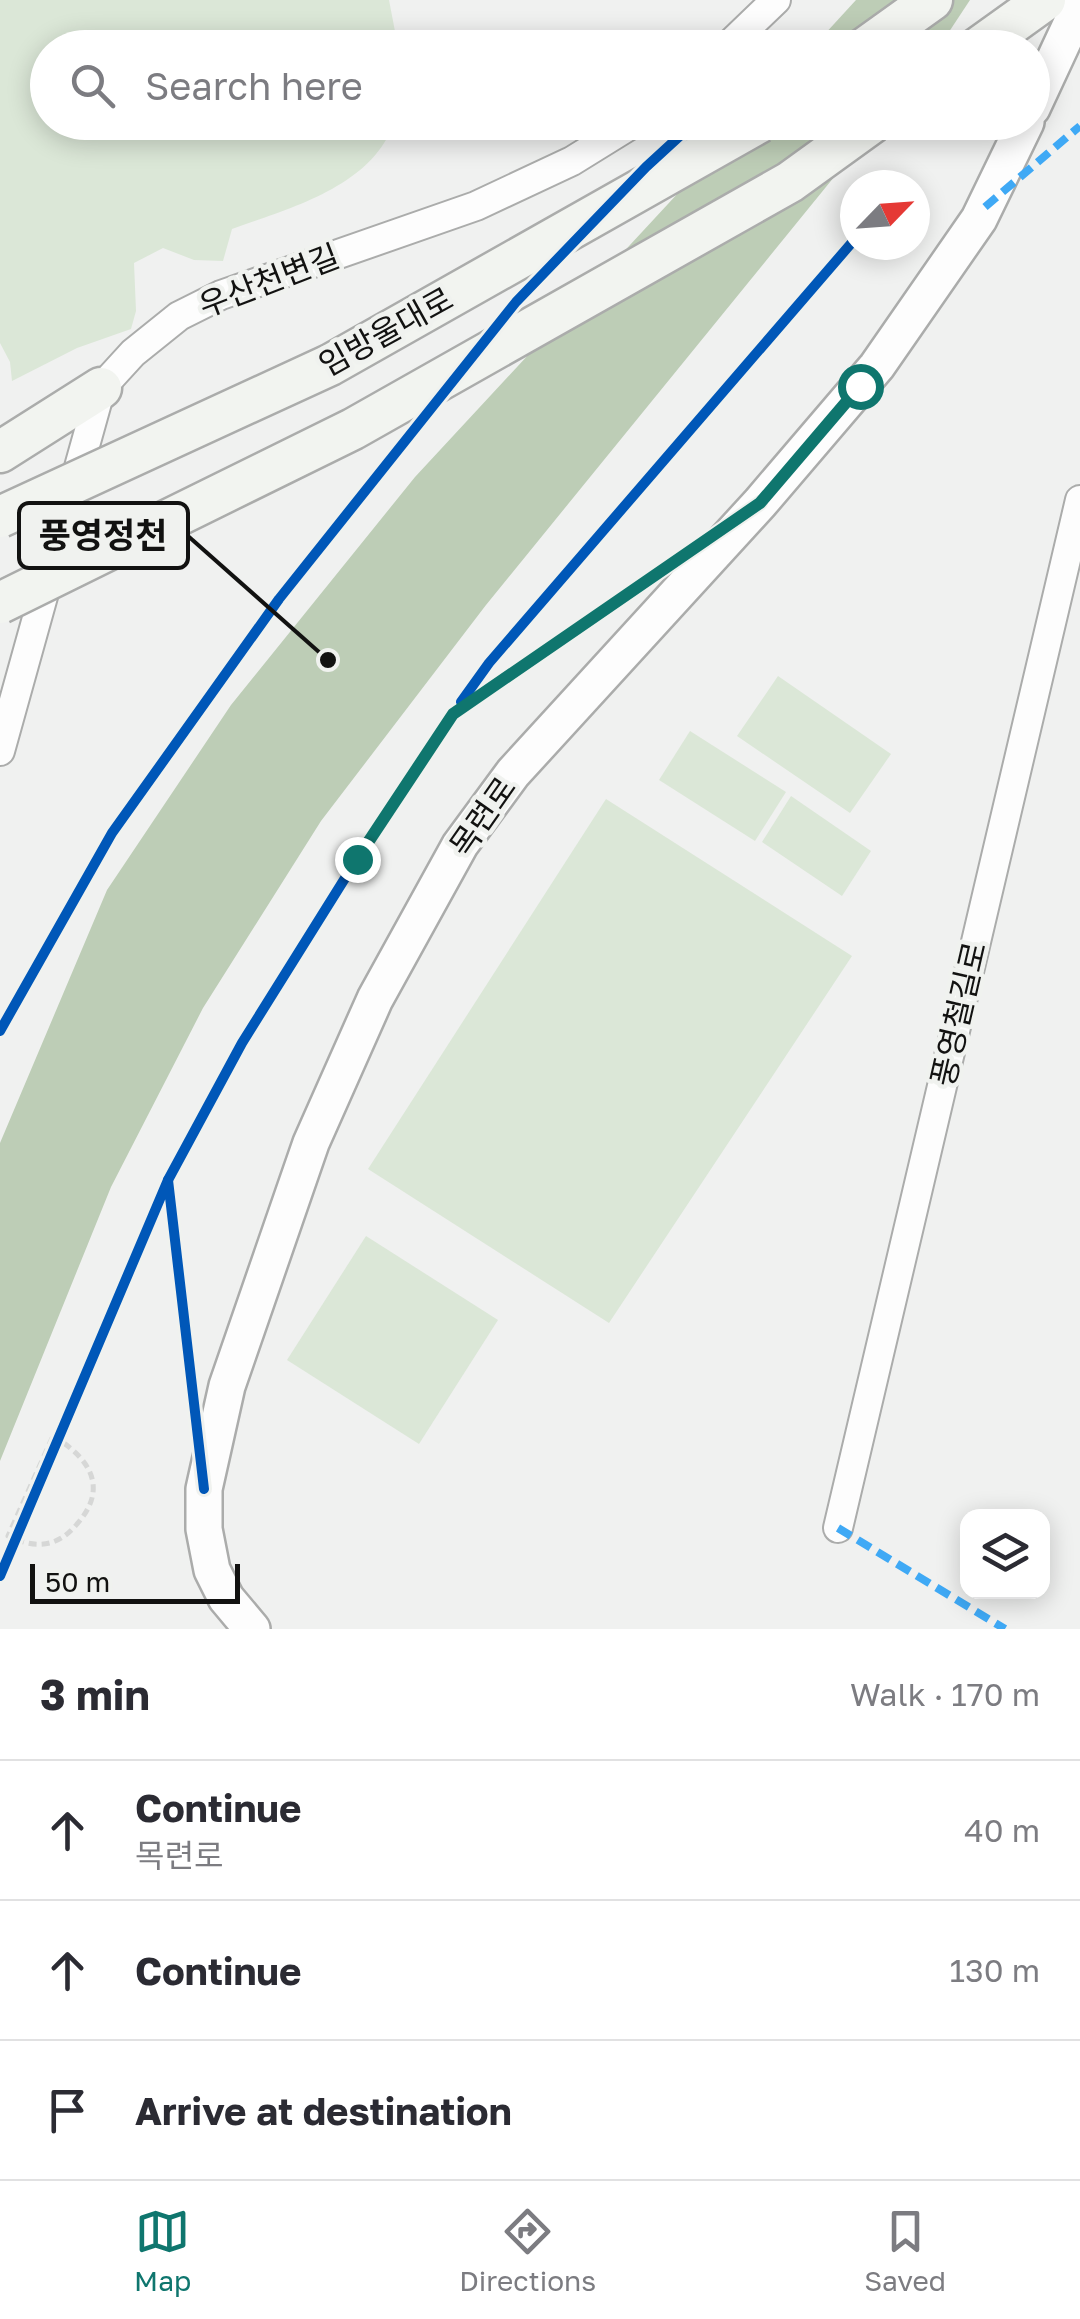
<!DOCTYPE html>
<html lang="en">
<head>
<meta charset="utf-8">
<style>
	body { margin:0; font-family:"Golos Text","Noto Sans KR",sans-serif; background:#f2f2f3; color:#2b2b33 }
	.controls { position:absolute; right:30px; bottom:30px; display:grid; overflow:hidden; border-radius:20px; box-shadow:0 5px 25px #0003 }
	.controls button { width:90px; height:90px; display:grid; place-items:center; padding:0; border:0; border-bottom:2px solid #e1e1e2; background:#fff; color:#2b2b33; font:50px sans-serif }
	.compass { position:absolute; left:840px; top:170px; width:90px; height:90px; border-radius:50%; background:#fff; box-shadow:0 5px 25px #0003; rotate:65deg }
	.scale { position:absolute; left:30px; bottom:25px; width:210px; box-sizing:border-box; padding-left:10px; border:5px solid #121211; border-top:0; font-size:28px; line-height:35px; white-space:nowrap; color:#121211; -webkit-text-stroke:8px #f0f2ef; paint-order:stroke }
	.stop { position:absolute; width:30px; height:30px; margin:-22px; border:8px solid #0f766e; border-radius:50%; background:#fff }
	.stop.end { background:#0f766e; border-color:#fff; box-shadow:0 2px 10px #0008 }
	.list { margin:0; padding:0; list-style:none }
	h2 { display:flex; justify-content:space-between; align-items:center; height:130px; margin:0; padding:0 40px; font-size:42px }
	h2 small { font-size:32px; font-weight:400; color:#7c7c81 }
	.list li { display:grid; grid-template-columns:65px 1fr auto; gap:30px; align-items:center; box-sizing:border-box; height:140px; padding:0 40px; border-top:2px solid #e1e1e2 }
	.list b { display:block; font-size:38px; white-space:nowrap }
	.list p { margin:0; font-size:32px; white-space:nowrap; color:#7c7c81 }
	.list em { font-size:32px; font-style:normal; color:#7c7c81 }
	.icon { flex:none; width:55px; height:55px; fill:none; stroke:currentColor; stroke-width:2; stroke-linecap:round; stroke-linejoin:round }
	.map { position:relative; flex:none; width:1080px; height:1629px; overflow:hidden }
	.search { position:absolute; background:#fff; box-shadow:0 5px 25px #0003; left:30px; right:30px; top:30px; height:110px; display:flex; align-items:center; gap:25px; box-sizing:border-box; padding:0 35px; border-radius:55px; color:#7c7c81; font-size:38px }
	.sheet { height:550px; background:#fff }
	nav { display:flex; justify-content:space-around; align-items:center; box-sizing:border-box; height:140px; border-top:2px solid #e1e1e2; background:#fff; font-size:28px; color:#7c7c81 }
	nav a { display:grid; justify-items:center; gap:5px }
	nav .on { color:#0f766e }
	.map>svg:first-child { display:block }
	.green { fill:#dbe7d7 }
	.water { fill:#bdcdb6 }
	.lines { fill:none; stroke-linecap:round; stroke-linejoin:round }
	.minor-casing { stroke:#abacab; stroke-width:32 }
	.tertiary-casing { stroke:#abacab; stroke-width:40 }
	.secondary-casing { stroke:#abacab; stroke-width:45 }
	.path { stroke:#d6d7d6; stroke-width:5; stroke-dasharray:8 5; stroke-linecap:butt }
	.minor { stroke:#fdfdfd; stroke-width:28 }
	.tertiary { stroke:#fdfdfd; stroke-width:35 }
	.secondary { stroke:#f2f4f0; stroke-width:40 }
	.secondary-bridge-casing { stroke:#abacab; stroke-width:45; stroke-linecap:butt }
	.secondary-bridge { stroke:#f2f4f0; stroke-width:40 }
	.quiet { stroke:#3fa9f5; stroke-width:8; stroke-dasharray:15 8; stroke-linecap:butt }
	.cycleway-casing { stroke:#f0f2ef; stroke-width:16 }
	.cycleway { stroke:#0057b8; stroke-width:10 }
	.route { stroke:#0f766e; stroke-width:12 }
	.labels { text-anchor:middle; stroke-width:9; stroke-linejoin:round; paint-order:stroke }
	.street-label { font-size:32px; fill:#121211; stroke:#f0f2ef }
	.leader { fill:none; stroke:#121211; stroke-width:4 }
	.callout-dot { fill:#121211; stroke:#f0f2ef; stroke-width:4 }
	.callout { fill:#f0f2ef; stroke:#121211; stroke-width:4 }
	.callout-label { font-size:35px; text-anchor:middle; font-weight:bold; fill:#121211 }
</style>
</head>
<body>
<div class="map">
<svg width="1080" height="1629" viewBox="0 0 1080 1629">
	<rect width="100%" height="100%" fill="#f0f1f0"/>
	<!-- green -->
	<g class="green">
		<path d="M0,0H389L398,47L48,48V122L394,123C371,187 290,208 232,229L223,261L194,260L163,248L134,263L136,311L131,329L77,348L12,381L10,362L0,343Z"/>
		<path d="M778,676L891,754L850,813L737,736Z"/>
		<path d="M690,731L786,792L755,841L659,780Z"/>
		<path d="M791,796L871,851L842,896L762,842Z"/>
		<path d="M606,799L852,956L609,1323L368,1169Z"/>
		<path d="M366,1236L498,1320L419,1444L287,1360Z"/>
	</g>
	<!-- water -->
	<g class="water">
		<path d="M856,0H970L939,47L812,48Z"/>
		<path d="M743,123H878L486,605L321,821L203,1008L111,1187L0,1461V1143L107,890L231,705L415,477Z"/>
	</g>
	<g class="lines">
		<defs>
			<g id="minor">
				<path d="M726,48L776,0"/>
				<path d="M0,751L101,388L133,353L179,316L221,295L476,206L572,161L635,122"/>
				<path d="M838,1528L1080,500"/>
			</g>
			<g id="tertiary">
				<path d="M1032,108L1080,5"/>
				<path d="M252,1629L226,1598L212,1570L204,1529V1489L227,1386L311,1143L375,999L460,845L513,773L760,503L877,366L979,219L1026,122"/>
			</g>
			<g id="secondary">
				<path d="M865,48L932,0"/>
				<path d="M978,48L1045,0"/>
				<path d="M0,452L101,388"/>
			</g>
		</defs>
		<!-- minor casing -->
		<use href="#minor" class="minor-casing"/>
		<!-- tertiary casing -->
		<use href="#tertiary" class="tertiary-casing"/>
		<!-- secondary casing -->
		<use href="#secondary" class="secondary-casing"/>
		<!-- path -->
		<path class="path" d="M53,1436C90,1458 109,1488 77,1524C57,1548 35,1549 8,1536Z"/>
		<!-- minor -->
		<use href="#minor" class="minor"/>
		<!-- tertiary -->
		<use href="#tertiary" class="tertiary"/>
		<!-- secondary -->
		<use href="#secondary" class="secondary"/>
		<defs>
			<g id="secondary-bridge">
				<path d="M0,517L330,365L760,122"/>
				<path d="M0,603L353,429L790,182L873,122"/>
			</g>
		</defs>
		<!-- secondary-bridge casing -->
		<use href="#secondary-bridge" class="secondary-bridge-casing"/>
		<!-- secondary-bridge -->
		<use href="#secondary-bridge" class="secondary-bridge"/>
		<!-- quiet -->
		<g class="quiet">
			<path d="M985,207L1080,126"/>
			<path d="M838,1528L1005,1629"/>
		</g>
		<defs>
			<g id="cycleway">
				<path d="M461,702L489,663L855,239"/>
				<path d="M0,1031L112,833L279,599L516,302L646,167L695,122"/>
				<path d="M168,1180L242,1043L357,859L453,714L760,503"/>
				<path d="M0,1576L168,1180L204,1489"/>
			</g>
		</defs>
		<!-- cycleway casing -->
		<use href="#cycleway" class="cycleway-casing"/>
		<!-- cycleway -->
		<use href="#cycleway" class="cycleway"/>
	</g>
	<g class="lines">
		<!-- route -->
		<path class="route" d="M357,859L453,714L760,503L860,386"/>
	</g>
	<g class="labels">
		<!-- street labels -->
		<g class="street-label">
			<text transform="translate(269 281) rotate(-21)" y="11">우산천변길</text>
			<text transform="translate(386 332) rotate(-29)" y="11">임방울대로</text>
			<text transform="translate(483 817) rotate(-55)" y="11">목련로</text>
			<text transform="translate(959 1014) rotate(-77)" y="11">풍영철길로</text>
		</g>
	</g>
	<!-- callouts -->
	<path class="leader" d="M328 660L188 536"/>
	<circle class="callout-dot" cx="328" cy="660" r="10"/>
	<rect class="callout" x="19" y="503" width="169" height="65" rx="10"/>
	<g class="callout-label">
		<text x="103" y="548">풍영정천</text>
	</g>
</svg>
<div class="controls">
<button><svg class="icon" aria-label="layers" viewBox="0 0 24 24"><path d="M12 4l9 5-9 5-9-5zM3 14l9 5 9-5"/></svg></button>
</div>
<svg class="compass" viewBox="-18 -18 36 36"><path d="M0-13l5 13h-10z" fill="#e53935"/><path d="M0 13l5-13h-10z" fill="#7c7c81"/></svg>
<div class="scale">50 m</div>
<div class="stop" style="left:860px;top:386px"></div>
<div class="stop end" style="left:357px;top:859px"></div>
<div class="search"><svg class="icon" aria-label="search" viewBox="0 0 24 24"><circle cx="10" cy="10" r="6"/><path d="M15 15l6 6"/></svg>Search here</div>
</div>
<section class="sheet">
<h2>3 min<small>Walk · 170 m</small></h2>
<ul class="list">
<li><svg class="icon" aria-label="ahead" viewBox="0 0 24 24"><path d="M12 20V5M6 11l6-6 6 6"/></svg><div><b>Continue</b><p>목련로</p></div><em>40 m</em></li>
<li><svg class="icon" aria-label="ahead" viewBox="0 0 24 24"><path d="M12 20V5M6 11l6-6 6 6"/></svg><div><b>Continue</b></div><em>130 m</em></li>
<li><svg class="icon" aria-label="arrive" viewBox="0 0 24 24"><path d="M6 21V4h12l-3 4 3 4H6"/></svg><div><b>Arrive at destination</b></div></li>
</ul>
</section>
<nav>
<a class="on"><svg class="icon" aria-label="map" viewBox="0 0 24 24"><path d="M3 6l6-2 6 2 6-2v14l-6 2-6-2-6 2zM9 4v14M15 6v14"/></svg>Map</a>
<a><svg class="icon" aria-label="directions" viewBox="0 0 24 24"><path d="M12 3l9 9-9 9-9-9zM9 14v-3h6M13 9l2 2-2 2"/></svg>Directions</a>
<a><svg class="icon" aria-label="saved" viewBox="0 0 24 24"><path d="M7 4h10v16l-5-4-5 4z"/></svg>Saved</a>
</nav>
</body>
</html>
